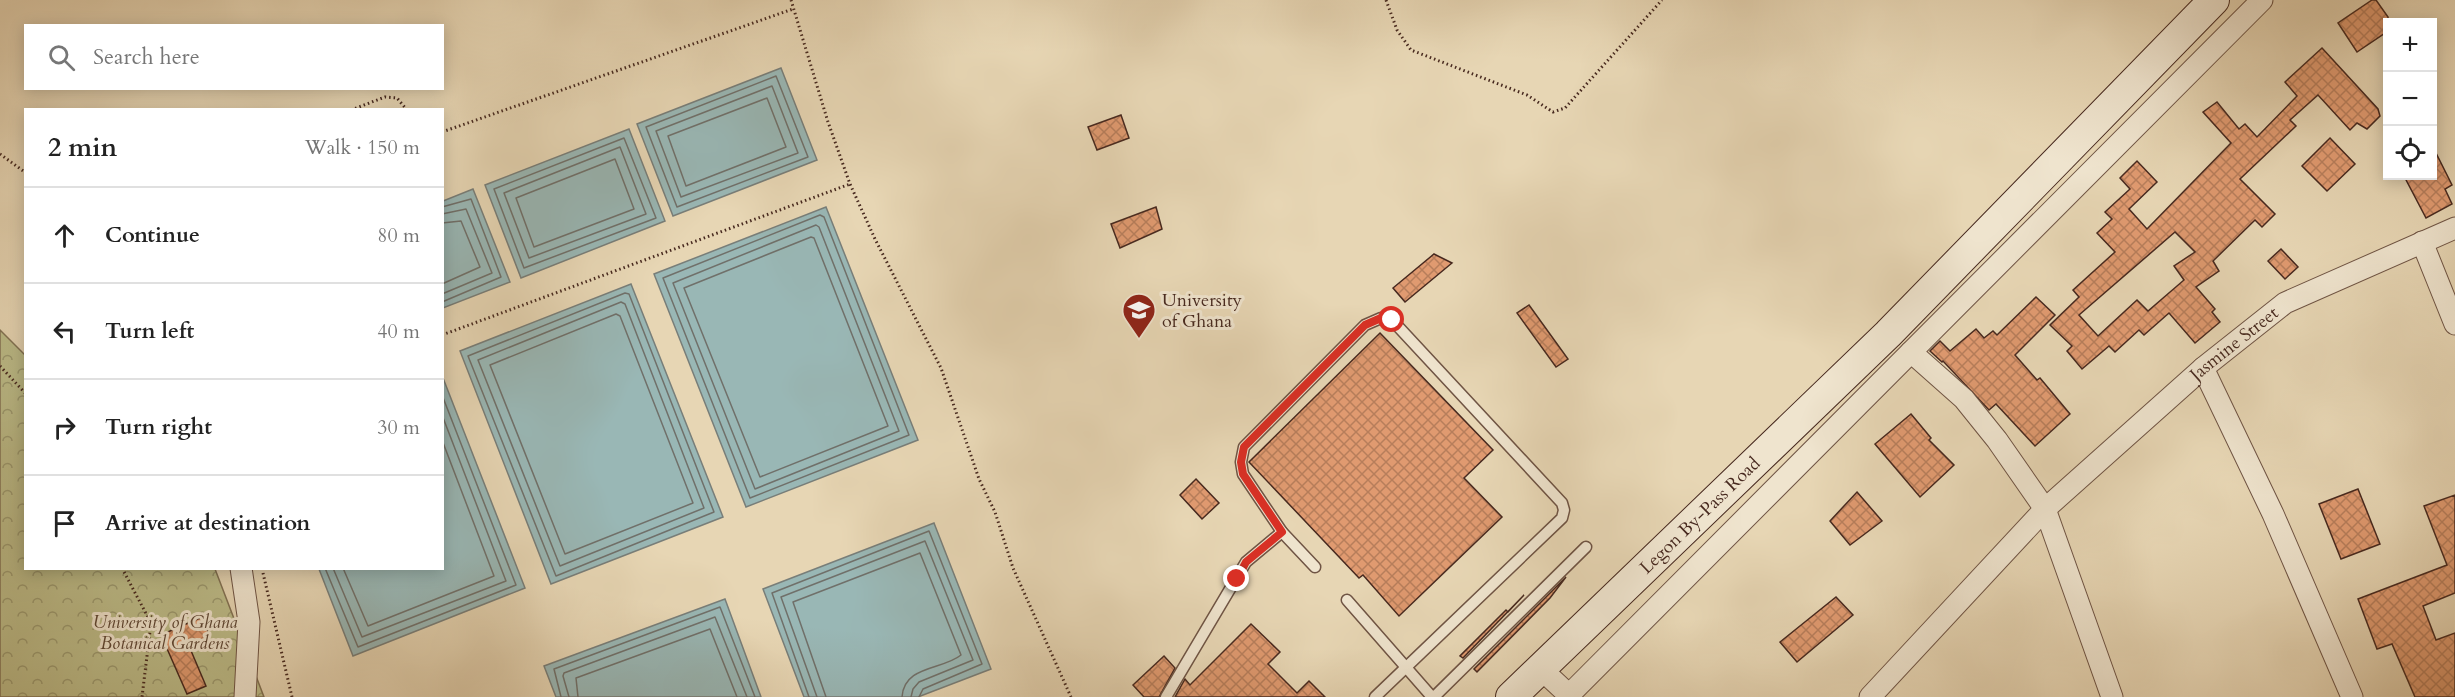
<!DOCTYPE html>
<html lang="en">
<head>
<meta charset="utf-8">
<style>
	body { margin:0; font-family:Cardo,serif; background:#f2f2f2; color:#222 }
	.controls { position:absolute; right:18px; top:18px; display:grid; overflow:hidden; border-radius:0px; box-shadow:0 3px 15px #0003 }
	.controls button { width:54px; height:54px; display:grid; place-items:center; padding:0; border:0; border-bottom:2px solid #e0e0e0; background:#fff; color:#222; font:30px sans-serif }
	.stop { position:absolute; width:18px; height:18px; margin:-14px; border:4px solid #d93025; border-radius:50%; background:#fff }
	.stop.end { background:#d93025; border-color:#fff; box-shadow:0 2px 6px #0008 }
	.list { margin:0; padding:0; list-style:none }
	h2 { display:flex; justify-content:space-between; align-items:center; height:78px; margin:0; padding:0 24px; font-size:26px }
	h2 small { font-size:20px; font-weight:400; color:#767676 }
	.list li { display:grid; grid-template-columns:39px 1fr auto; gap:18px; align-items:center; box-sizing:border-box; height:96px; padding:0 24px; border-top:2px solid #e0e0e0 }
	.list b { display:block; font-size:22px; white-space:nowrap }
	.list em { font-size:20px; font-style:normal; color:#767676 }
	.icon { flex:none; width:33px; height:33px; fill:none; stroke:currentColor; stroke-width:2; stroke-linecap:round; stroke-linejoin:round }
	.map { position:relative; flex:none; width:2455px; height:697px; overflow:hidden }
	.search { position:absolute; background:#fff; box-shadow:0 3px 15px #0003; left:24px; top:24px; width:420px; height:66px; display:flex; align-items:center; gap:15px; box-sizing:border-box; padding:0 21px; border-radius:0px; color:#767676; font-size:22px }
	.panel { position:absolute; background:#fff; box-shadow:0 3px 15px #0003; left:24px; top:108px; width:420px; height:462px; border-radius:0px }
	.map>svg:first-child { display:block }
	.park { fill:url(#park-crowns); stroke:#827254; stroke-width:1.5 }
	.water { fill:#99b7b5; stroke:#787e79; stroke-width:1.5 }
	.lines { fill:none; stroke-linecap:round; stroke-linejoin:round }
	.shore { stroke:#70706a; stroke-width:1.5 }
	.building { fill:url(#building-cross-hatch); stroke:#47291f; stroke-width:1.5; fill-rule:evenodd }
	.lane-casing { stroke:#6f5444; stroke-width:13 }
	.street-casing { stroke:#6f5444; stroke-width:23 }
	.secondary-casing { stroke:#47291f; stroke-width:32 }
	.path { stroke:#47291f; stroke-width:3; stroke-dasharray:1.5 3; stroke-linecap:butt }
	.lane { stroke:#efe4ce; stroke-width:10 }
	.street { stroke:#efe4ce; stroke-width:21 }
	.secondary { stroke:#efe4ce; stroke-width:30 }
	.route { stroke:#d93025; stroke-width:8 }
	.labels { text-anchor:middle; stroke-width:6; stroke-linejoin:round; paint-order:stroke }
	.poi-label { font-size:18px; fill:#47291f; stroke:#efe4ce; text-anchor:start }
	.street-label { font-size:18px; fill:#47291f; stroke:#efe4ce }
	.park-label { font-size:18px; font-style:italic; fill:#5e4634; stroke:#efe4ce }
</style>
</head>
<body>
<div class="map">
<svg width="2455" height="697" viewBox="0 0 2455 697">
	<defs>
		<pattern id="park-crowns" width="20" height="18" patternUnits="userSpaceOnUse" patternTransform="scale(1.5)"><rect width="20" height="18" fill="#bcbc89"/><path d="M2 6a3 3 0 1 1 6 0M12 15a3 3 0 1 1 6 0" fill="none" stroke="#9b996f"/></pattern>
		<pattern id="building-cross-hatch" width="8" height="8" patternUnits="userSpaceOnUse" patternTransform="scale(1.5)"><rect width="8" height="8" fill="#e09a70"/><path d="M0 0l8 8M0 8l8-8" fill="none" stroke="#b77e5b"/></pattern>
	</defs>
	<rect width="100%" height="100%" fill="#e7d6b4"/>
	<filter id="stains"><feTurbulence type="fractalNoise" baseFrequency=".00333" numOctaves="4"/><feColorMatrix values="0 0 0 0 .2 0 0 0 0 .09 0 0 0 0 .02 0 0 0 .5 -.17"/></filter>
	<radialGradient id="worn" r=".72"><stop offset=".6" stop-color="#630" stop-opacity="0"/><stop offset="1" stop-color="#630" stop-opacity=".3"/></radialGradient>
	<!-- park -->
	<path class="park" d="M0,330L25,355L26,568L215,569L264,697H0Z"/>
	<!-- water -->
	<g class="water">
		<path d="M781,68L817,160L673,216L637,124Z"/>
		<path d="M629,129L665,221L521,278L485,185Z"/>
		<path d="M473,189L510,282L443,308V201Z"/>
		<path d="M826,207L918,440L746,507L654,274Z"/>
		<path d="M631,284L723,517L551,584L460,351Z"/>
		<path d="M443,378L525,588L353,656L319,569L442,568Z"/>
		<path d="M934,523L991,669L918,697H804L763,589Z"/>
		<path d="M725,599L761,697H556L544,666Z"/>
	</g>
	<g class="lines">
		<!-- shore -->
		<g class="shore">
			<path d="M776,76L808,157L677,207L646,127Z"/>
			<path d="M772,86L798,153L681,197L656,131Z"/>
			<path d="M767,98L786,147L686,186L668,136Z"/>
			<path d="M624,138L656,218L524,268L494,189Z"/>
			<path d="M620,147L646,214L529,258L504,193Z"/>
			<path d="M615,159L634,209L534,247L516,198Z"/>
			<path d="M442,207L471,199L501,277L442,302"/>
			<path d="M442,214L466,209L492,273L442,294"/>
			<path d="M820,215L824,217L909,435L750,498L663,278Z"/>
			<path d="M442,223L461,221L480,267L442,284"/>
			<path d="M816,225L819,227L899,431L755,489L673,283Z"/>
			<path d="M811,237L814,238L888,426L760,477L684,288Z"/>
			<path d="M625,293L629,294L714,512L556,576L468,356Z"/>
			<path d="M621,302L625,304L704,508L560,566L478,360Z"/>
			<path d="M616,314L620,316L693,503L565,554L490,365Z"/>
			<path d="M325,568L358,647L516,585L442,395"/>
			<path d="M333,568L362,637L506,581L442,415"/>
			<path d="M343,568L368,626L494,576L442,440"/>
			<path d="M561,697L554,669L720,607L755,697"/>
			<path d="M569,697L563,676L564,673L715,617L747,697"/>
			<path d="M578,697L576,678L710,629L737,697"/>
			<path d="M809,697L772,593L929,531L982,664L923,689L919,697"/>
			<path d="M817,697L781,597L925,541L973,660L919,682L913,689L911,697"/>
			<path d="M826,697L793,602L920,553L961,655C943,670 904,665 902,697"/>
		</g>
	</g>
	<!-- building -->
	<g class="building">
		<path d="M2372,0H2376L2388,17V31L2357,52L2338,23Z"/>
		<path d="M2322,48L2378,109L2380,116L2367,129L2357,123L2350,130L2318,95L2290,120L2296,126L2240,179L2275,214L2262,227L2255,220L2213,261L2219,271L2196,287L2215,309L2212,312L2220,322L2195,343L2169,313L2144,335L2139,330L2115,352L2109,346L2082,369L2067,351L2072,346L2050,325L2079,297L2073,290L2115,252L2097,233L2112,219L2105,212L2130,189L2120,178L2137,161L2157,182L2129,209L2147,229L2231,143L2203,112L2217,102L2239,129L2245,124L2257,137L2297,96L2285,82ZM2175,232L2195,252L2174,266L2184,280L2148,311L2137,300L2098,336L2079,315Z"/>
		<path d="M1121,115L1129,138L1097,150L1088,127Z"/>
		<path d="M2330,138L2355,164L2327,191L2302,166Z"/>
		<path d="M2433,147L2452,185L2445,189L2452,204L2426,218L2404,176H2433Z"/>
		<path d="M1156,207L1162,229L1120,248L1111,224Z"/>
		<path d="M2281,249L2298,267L2285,279L2268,261Z"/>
		<path d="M1434,254L1452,263L1405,302L1393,288Z"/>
		<path d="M2036,297L2055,315L2015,355L2037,380L2040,378L2070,414L2035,446L1996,404L1989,410L1943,361L1942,362L1930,351L1940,341L1950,351L1976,329L1984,338L1993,331L1997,335Z"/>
		<path d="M1529,305L1568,359L1556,367L1517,313Z"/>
		<path d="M1380,333L1493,450L1464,478L1502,517L1399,616L1363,575L1359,578L1249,462Z"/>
		<path d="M1911,414L1931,438L1929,440L1954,465L1920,497L1875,444Z"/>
		<path d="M1196,479L1219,503L1202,519L1180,495Z"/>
		<path d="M2358,489L2380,544L2341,559L2319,504Z"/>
		<path d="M1857,492L1882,521L1850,545L1830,521Z"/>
		<path d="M2455,495V593L2423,606L2436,640L2455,633V697H2415L2392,644L2377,649L2358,599L2447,565L2424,506Z"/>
		<path d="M1566,577L1550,598L1477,672L1474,669Z"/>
		<path d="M1524,595L1463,658L1460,656L1506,610L1508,612Z"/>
		<path d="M1836,597L1853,615L1797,662L1780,642Z"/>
		<path d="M202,617L210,637L189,646L206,686L187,694L161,635Z"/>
		<path d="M1251,624L1280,652L1268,664L1297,693L1309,681L1325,697H1175L1185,679L1190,685Z"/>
		<path d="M1164,656L1175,668L1159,697H1144L1133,685Z"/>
	</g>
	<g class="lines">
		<defs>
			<g id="lane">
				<path d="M1315,567L1282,532L1243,474L1241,462L1244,447L1365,325L1381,318L1392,320L1562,503L1564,510L1562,518L1375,697"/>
				<path d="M1347,600L1432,697"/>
				<path d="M1166,697L1246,562L1282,532"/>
				<path d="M1434,697L1586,547"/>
			</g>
			<g id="street">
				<path d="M2422,242L2455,324"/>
				<path d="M1911,352L1964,399L1997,440L2045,509L2112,697"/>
				<path d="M2203,368L2273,514L2352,697"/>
				<path d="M241,568L249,622L245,697"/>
				<path d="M1540,668L1571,697"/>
				<path d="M1567,697L2262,0"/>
				<path id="s1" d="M1870,697L2045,509L2203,368L2285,303L2455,228"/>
			</g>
			<g id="secondary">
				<path id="s2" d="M1511,697L1888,334L2214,0"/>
			</g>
		</defs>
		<!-- lane casing -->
		<use href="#lane" class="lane-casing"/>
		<!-- street casing -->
		<use href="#street" class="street-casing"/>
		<!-- secondary casing -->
		<use href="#secondary" class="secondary-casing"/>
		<!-- path -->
		<g class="path">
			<path d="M791,0L828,122L850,184L875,239L941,368L979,479L995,512L1013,568L1071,697"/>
			<path d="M1386,0L1397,30L1411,50L1527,95L1553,112L1565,108L1662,0"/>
			<path d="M351,110L385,97L397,98L407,110"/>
			<path d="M442,132L793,9"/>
			<path d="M0,154L26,173"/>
			<path d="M442,335L850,184"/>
			<path d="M0,366L26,394"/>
			<path d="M122,568L151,623L142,697"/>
			<path d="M263,573L292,697"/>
		</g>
		<!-- lane -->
		<use href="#lane" class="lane"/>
		<!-- street -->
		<use href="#street" class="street"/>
		<!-- secondary -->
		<use href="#secondary" class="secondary"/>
	</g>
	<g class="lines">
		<!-- route -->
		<path class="route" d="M1237,579L1246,562L1282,532L1243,474L1241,462L1244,447L1365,325L1381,318L1392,320"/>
	</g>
	<!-- icons -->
	<defs>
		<symbol id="university-pin" viewBox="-11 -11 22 30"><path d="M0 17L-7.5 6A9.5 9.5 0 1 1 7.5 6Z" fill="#8f2418" stroke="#efe4ce"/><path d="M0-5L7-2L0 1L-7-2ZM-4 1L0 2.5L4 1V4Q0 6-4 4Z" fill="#fff"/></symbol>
	</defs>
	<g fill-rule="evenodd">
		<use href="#university-pin" x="1120" y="291" width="38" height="52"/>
	</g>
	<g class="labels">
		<!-- poi labels -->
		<g class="poi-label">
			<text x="1162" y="306">University<tspan x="1162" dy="21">of Ghana</tspan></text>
		</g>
		<!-- street labels -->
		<g class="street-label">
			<text dy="6" stroke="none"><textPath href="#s1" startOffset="508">Jasmine Street</textPath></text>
			<text dy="6" stroke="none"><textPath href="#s2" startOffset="262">Legon By-Pass Road</textPath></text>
		</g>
		<!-- park labels -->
		<g class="park-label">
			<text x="165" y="628">University of Ghana<tspan x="165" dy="21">Botanical Gardens</tspan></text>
		</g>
	</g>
	<rect width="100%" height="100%" filter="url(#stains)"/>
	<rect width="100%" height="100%" fill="url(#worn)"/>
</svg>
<div class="controls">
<button>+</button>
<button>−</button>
<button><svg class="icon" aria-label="locate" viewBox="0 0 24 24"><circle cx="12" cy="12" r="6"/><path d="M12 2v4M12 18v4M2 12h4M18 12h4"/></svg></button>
</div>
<div class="stop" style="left:1392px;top:320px"></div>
<div class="stop end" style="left:1237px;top:579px"></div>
<div class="search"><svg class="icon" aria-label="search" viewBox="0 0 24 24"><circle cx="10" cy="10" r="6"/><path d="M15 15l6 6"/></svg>Search here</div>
<section class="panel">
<h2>2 min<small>Walk · 150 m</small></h2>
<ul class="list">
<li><svg class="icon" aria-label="ahead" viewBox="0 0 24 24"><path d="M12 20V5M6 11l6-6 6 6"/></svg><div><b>Continue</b></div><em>80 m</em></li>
<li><svg class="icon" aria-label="left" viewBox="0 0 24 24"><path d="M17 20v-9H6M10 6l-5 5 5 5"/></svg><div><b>Turn left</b></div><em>40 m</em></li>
<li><svg class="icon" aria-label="right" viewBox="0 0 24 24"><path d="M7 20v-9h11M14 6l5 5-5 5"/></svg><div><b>Turn right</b></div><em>30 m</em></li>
<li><svg class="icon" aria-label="arrive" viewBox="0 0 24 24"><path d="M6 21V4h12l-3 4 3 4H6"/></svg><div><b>Arrive at destination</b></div></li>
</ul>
</section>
</div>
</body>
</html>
